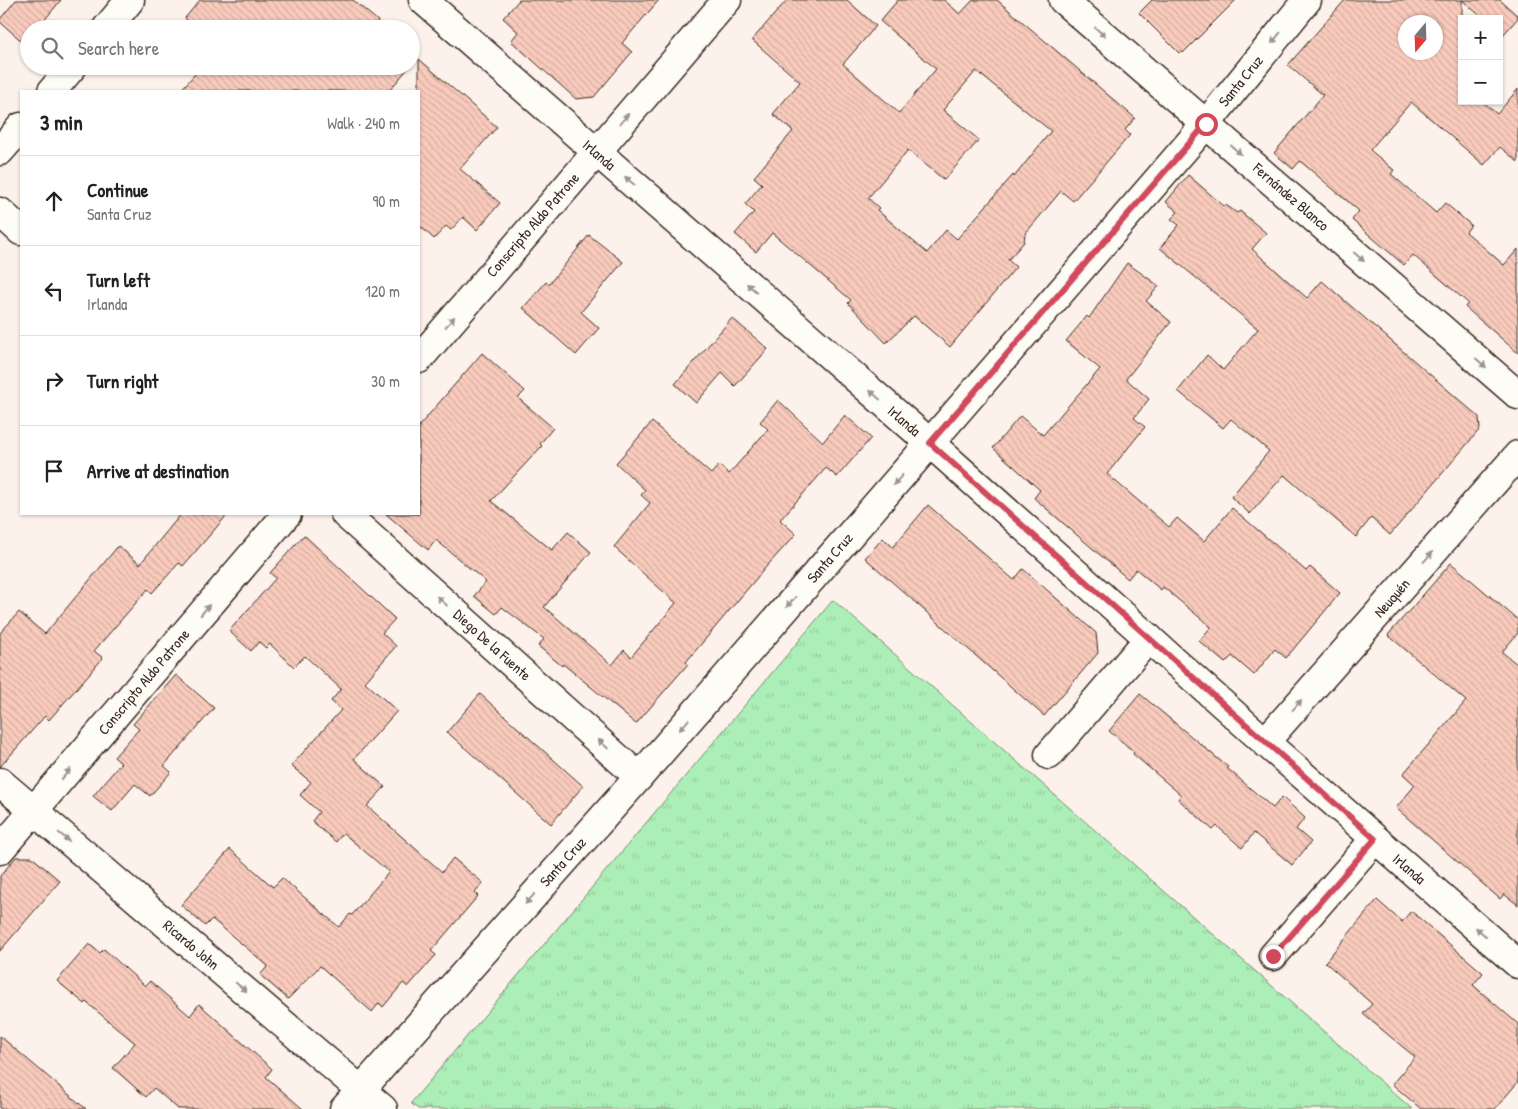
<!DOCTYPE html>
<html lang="en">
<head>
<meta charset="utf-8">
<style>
	body { margin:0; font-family:"Patrick Hand",sans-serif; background:#f6f6f6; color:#222 }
	.controls { position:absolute; right:15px; top:15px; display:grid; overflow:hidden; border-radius:0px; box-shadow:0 1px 4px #0004 }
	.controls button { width:45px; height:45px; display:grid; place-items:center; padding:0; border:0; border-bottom:1px solid #e0e0e0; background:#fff; color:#222; font:25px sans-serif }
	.compass { position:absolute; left:1398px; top:15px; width:45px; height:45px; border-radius:50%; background:#fff; box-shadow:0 1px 4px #0004; rotate:199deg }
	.stop { position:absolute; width:15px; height:15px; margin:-11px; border:4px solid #d1495b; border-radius:50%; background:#fff }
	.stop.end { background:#d1495b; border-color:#fff; box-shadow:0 1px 5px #0008 }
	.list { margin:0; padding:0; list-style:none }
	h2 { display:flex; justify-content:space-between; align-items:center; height:65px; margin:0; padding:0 20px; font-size:21px }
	h2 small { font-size:16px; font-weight:400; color:#767676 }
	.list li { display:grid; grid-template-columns:32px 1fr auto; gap:15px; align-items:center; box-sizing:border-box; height:90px; padding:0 20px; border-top:1px solid #e0e0e0 }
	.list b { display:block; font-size:19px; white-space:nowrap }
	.list p { margin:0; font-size:16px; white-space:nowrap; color:#767676 }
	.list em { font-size:16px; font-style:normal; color:#767676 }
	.icon { flex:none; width:28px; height:28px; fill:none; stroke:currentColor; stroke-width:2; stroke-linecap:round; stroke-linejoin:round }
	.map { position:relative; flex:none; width:1518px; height:1109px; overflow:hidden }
	.search { position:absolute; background:#fff; box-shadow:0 1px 4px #0004; left:20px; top:20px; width:400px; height:55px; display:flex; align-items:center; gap:12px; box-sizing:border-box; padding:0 18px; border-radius:28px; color:#767676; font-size:19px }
	.panel { position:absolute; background:#fff; box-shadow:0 1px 4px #0004; left:20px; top:90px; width:400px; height:425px; border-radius:0px }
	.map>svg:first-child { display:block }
	.grass { fill:url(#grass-tufts); stroke:#748c6a }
	.building { fill:url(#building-back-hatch); stroke:#3b2a1e; fill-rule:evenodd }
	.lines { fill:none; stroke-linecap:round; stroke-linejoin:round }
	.minor-casing { stroke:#3b2a1e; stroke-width:31 }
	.minor { stroke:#fdfcf7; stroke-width:28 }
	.oneway { fill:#9c938a }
	.route { stroke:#d1495b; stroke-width:6 }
	.labels { text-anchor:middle; stroke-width:5; stroke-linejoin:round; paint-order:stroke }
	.street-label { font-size:15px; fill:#3b2a1e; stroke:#fdfcf7 }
</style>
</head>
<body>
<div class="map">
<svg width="1518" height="1109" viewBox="0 0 1518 1109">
	<defs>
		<pattern id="grass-tufts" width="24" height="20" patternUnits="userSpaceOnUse" patternTransform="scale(1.25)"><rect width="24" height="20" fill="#aceeb7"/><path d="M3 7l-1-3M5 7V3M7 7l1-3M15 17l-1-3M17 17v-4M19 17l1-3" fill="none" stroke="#95cc9d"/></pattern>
		<pattern id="building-back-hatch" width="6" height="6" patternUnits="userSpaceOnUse" patternTransform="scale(1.25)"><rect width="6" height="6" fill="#f9cbbd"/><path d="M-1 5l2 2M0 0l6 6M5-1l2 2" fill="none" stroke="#d6aea2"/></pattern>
	</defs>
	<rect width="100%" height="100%" fill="#fcf2eb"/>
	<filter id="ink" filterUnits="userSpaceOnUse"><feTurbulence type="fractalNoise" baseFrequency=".02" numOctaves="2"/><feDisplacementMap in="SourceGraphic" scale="10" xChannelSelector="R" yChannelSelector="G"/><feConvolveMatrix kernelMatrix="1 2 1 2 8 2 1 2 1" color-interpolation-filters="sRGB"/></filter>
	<g filter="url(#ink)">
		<!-- grass -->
		<path class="grass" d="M833,600L1412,1109H418L411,1103Z"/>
		<!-- building -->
		<g class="building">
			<path d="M16,0H61L37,29H29V38L24,43L0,22V19Z"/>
			<path d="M200,0H353L378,21L376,24L381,29H197L185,18Z"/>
			<path d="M519,0H659L622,43L632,52L594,97L576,99L511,41L518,32L503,18Z"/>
			<path d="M787,0H847L876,26L843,64L899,113L936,69L880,21L898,0H944L960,14L973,0H997L1135,118L1125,130L1130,135L1073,201L1061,191L1025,234L1024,242L1008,260L1016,267L950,347L914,316L886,343L848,303L851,300L772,233L756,252L735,234L754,212L745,204L762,184L754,177L793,131L773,114L800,82L752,40ZM976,71L1051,131L1014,177L1013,175L957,239L946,230L927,253L877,210L879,208L868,198L908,150L944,180L979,140L943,110Z"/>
			<path d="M1152,0H1236L1183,53L1181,51L1179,53L1139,13Z"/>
			<path d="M1345,0H1462V101H1482L1497,114L1518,89V162L1500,147L1484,165L1411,102L1370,150L1394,170L1391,174L1436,213L1445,203L1471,225L1466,232L1504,265L1518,249V353L1465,307L1468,303L1413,255L1404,265L1352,220L1359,211L1300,161L1293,169L1274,153L1323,95L1288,65ZM1406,22H1436V52H1406Z"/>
			<path d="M1462,0H1500L1518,16V18L1503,35L1499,32V19H1484Z"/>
			<path d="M419,59L497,127L460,169L500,203L477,230L463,217L451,230L446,226L434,239L419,225Z"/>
			<path d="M202,66H410L389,91H180Z"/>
			<path d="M1188,175L1224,206L1226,205L1237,213L1240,211L1266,233L1252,249L1307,298L1322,281L1479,417L1480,429L1390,535L1371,518L1356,537L1284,475L1250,514L1231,497L1269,451L1231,419L1223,428L1178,391L1207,355L1223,370L1258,329L1160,248L1179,225L1171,219L1178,212L1166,202Z"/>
			<path d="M589,235L623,262L581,312L599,328L576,355L523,308L546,282L549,284Z"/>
			<path d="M1127,263L1159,286L1146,301L1171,322L1126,379L1149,399L1134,418L1145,427L1107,474L1169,527L1177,518L1204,541L1232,508L1306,571L1310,567L1340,593L1286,658L1275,649L1254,675L1232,656L1225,663L1199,641L1211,627L1163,587L1161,590L1136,569L1128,579L1034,498L1040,490L993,448L1020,416L1043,435L1100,369L1066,341L1087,316L1089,318Z"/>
			<path d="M732,318L768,349L735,386L722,373L696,403L675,384Z"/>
			<path d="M482,353L525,391L518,398L553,428L540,444L542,446L491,501L552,550L568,532L591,552L544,607L612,665L624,650L631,657L676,603L614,547L650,503L641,495L645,490L616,463L652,422L711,474L719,465L729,474L768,429L760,422L778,400L823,442L845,415L871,438L837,477L826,468L780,520L796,534L766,567L686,662L688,664L636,724L563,664L562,666L538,646L544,639L502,607L496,614L474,596L486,582L436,540L428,550L386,514H419V426Z"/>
			<path d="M928,505L1014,580L1023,569L1096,633L1098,653L1044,716L865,558L883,538L893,547Z"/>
			<path d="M181,514H228L183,566L179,563L152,593L148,589L94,651L103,658L49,720L45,716L0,767V633L19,612L45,634L118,546L140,564Z"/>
			<path d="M304,535L395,619L382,633L396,646L365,682L397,711L354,759L385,787L367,806L442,872L453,858L483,883L475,893L478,896L431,951L436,955L408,987L403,983L383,1007L379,1003L372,1012L320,966L288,999L260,975L268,966L212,919L205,926L181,905L230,849L273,887L282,878L339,927L350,914L352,915L389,872L343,833L336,842L312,821L319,812L300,795L311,782L291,766L341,710L331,701L341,689L305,656L294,667L270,644L266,648L259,642L251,651L229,631L276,578L270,573Z"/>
			<path d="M1451,563L1518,620V633L1502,652L1518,665V905L1504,894L1500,899L1396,808L1415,785L1403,774L1466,701L1388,635Z"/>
			<path d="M176,675L214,708L164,766L171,772L150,796L135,784L112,811L93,796L121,763L114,757L139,729L133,724Z"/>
			<path d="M480,694L583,786L551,824L447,732Z"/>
			<path d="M1140,694L1228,767L1227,768L1273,808L1282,797L1305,818L1296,829L1311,842L1292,865L1254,833L1242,848L1217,826L1213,830L1178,799L1181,795L1133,754L1134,752L1109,731Z"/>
			<path d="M16,857H32L60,881L0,951V876Z"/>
			<path d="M1377,900L1402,922L1411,911L1483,973L1473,985L1518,1024V1082L1495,1109H1421L1392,1084L1415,1057L1363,1014L1372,1004L1325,962Z"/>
			<path d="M89,944L100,953L104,949L145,986L150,981L190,1016L199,1004L272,1069L266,1077L303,1109H178L154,1088L146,1097L113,1068L135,1043L86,1002L85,1004L57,981Z"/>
			<path d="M0,1036L86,1109H0Z"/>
		</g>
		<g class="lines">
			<defs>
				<g id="minor">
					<path d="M423,0L930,443L1265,742L1518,964"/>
					<path d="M1063,0L1518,395"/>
					<path d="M106,29L130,0"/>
					<path d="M52,91L73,66"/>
					<path d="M0,151L21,127"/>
					<path d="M0,212L21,231"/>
					<path d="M419,359L727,0"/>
					<path d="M345,514L639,777"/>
					<path d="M1265,742L1518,455"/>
					<path d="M1049,755L1149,638"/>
					<path d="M0,782L383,1109"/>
					<path d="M0,850L287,514"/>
					<path d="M1273,956L1375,839"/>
					<path d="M344,1109L639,777L930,443L1206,124L1307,0"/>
				</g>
			</defs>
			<!-- minor casing -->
			<use href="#minor" class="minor-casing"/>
			<!-- minor -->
			<use href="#minor" class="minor"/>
		</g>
		<!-- one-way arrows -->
		<defs><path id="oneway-solid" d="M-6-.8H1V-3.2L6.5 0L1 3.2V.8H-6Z" transform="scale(1.25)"/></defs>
		<g class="oneway">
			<use href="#oneway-solid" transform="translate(1100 32) rotate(41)"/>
			<use href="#oneway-solid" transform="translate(1276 38) rotate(129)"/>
			<use href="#oneway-solid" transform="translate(624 119) rotate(-49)"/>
			<use href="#oneway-solid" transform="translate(1236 150) rotate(41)"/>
			<use href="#oneway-solid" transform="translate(630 181) rotate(-139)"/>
			<use href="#oneway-solid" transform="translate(1359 257) rotate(41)"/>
			<use href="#oneway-solid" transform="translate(752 288) rotate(-139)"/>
			<use href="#oneway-solid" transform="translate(450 322) rotate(-49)"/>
			<use href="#oneway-solid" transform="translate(1481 363) rotate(41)"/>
			<use href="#oneway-solid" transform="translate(875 395) rotate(-139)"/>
			<use href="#oneway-solid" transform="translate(898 480) rotate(131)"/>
			<use href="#oneway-solid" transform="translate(1428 557) rotate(-49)"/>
			<use href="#oneway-solid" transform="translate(442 601) rotate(-138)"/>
			<use href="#oneway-solid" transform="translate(791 602) rotate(131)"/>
			<use href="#oneway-solid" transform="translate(205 610) rotate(-50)"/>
			<use href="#oneway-solid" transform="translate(1297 705) rotate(-49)"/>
			<use href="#oneway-solid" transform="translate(684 725) rotate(131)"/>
			<use href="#oneway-solid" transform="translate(603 744) rotate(-138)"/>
			<use href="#oneway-solid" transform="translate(66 774) rotate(-50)"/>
			<use href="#oneway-solid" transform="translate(64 837) rotate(40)"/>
			<use href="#oneway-solid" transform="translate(530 899) rotate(132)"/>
			<use href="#oneway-solid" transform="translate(1481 932) rotate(-139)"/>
			<use href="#oneway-solid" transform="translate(241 987) rotate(40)"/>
		</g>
	</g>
	<g class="lines" filter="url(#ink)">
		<!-- route -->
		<path class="route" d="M1206,124L930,443L1375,839L1273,956"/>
	</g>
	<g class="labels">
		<!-- street labels -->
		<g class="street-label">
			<text transform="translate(1241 81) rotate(-51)" y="5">Santa Cruz</text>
			<text transform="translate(599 155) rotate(41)" y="5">Irlanda</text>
			<text transform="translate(1291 197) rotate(41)" y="5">Fernández Blanco</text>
			<text transform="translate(533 225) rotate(-49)" y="5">Conscripto Aldo Patrone</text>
			<text transform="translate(904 421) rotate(41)" y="5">Irlanda</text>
			<text transform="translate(830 558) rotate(-49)" y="5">Santa Cruz</text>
			<text transform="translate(1392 598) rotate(-49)" y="5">Neuquén</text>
			<text transform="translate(492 645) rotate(42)" y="5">Diego De la Fuente</text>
			<text transform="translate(144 682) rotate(-50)" y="5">Conscripto Aldo Patrone</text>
			<text transform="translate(563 862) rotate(-48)" y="5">Santa Cruz</text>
			<text transform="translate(1409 869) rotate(41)" y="5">Irlanda</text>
			<text transform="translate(191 945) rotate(40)" y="5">Ricardo John</text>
		</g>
	</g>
</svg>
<div class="controls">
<button>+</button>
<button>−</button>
</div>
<svg class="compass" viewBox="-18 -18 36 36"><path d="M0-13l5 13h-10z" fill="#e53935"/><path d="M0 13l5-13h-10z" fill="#767676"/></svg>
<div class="stop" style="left:1206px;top:124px"></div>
<div class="stop end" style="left:1273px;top:956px"></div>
<div class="search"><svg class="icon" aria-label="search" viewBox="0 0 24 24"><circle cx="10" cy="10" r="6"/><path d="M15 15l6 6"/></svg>Search here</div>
<section class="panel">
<h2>3 min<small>Walk · 240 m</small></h2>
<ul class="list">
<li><svg class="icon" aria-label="ahead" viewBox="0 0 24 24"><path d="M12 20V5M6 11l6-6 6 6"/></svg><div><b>Continue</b><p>Santa Cruz</p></div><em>90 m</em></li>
<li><svg class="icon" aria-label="left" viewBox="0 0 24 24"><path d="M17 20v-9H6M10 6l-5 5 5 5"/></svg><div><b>Turn left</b><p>Irlanda</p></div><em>120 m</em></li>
<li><svg class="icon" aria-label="right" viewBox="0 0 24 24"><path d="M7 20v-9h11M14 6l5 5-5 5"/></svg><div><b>Turn right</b></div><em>30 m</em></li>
<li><svg class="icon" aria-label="arrive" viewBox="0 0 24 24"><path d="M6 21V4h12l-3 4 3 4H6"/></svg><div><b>Arrive at destination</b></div></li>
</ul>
</section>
</div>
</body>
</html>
